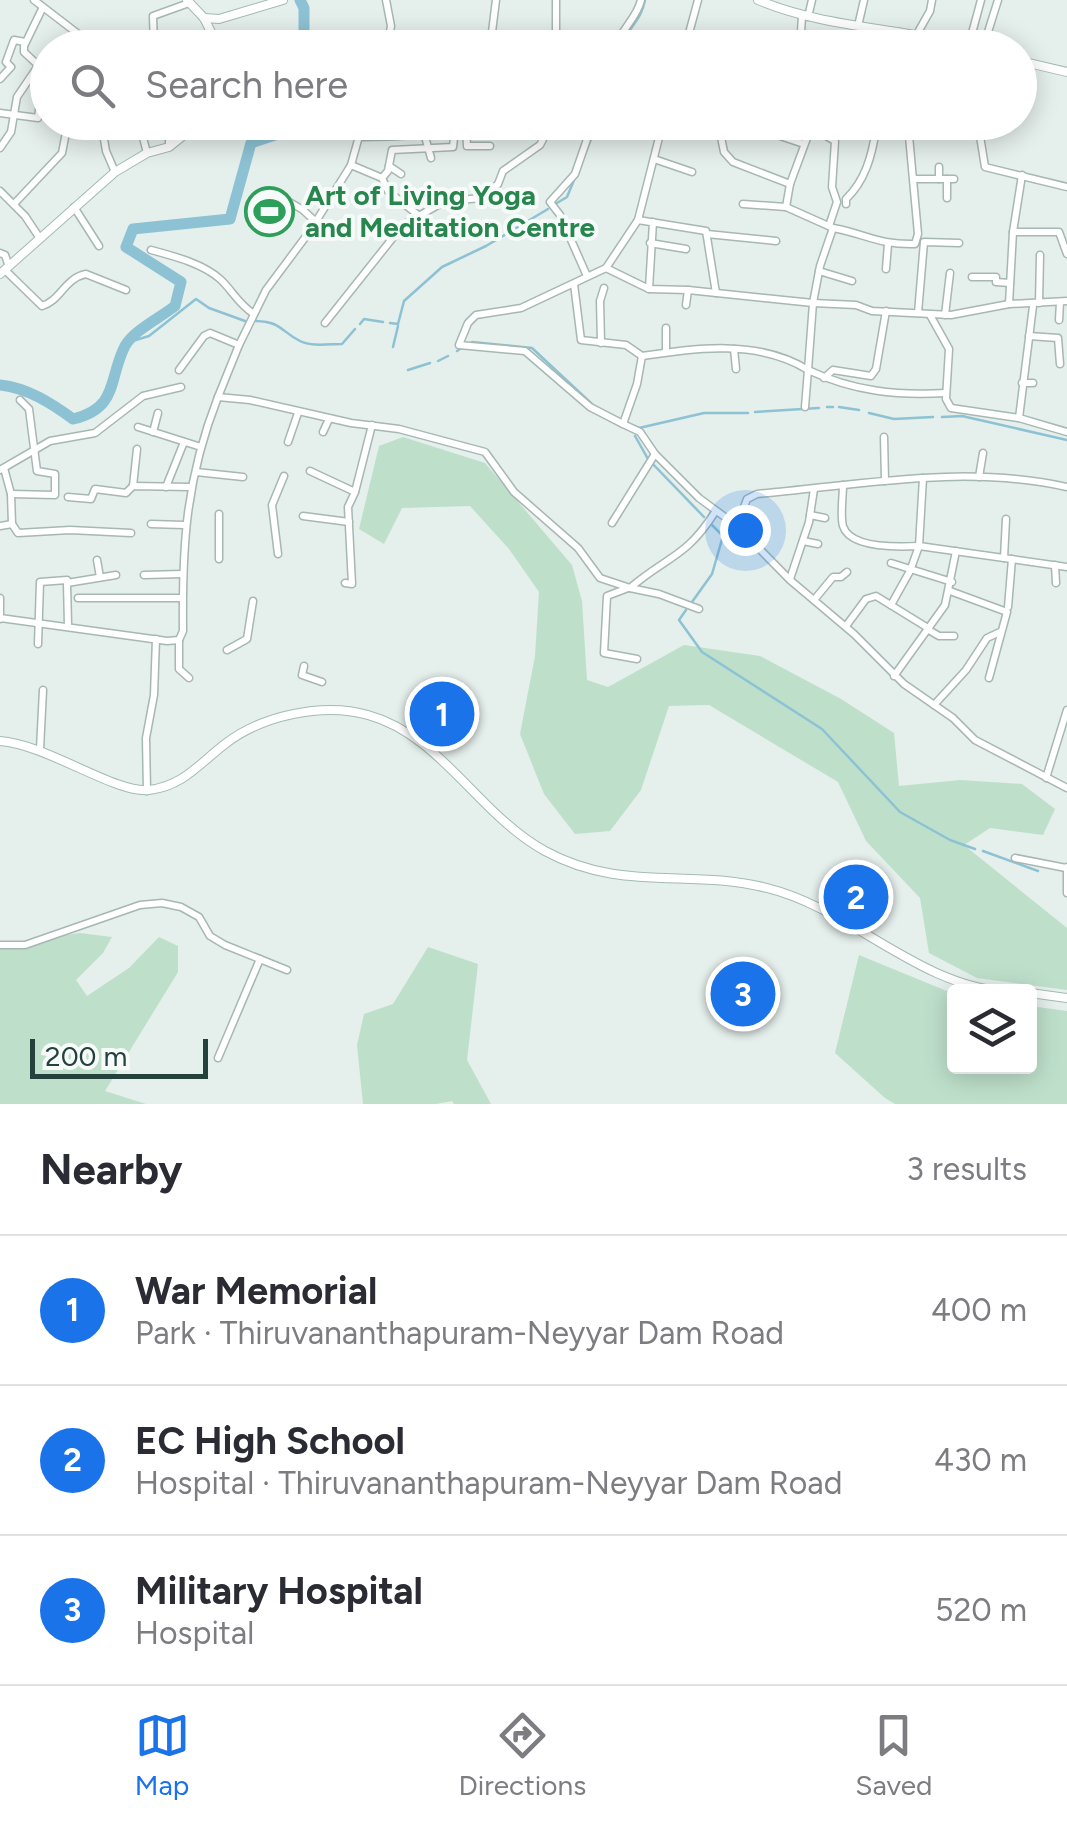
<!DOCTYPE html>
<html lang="en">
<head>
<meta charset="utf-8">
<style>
	body { margin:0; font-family:Figtree,sans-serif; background:#f2f2f3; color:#2b2b33 }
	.controls { position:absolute; right:30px; bottom:30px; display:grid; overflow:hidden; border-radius:10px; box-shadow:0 5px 25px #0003 }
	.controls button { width:90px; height:90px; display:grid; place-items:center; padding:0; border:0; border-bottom:2px solid #e1e1e2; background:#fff; color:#2b2b33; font:50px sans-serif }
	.scale { position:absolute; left:30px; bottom:25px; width:178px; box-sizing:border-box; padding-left:10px; border:5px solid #24413c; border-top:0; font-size:28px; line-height:35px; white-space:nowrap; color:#24413c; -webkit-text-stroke:8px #f6fbf9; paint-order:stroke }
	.you { position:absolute; left:745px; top:530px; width:35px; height:35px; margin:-25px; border:8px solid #fff; border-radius:50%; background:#1a73e8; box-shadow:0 0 0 15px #1a73e833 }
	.badge { display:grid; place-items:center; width:65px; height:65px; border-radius:50%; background:#1a73e8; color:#fff; font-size:32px; font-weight:700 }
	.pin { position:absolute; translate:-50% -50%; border:5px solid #fff; box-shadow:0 2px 10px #0006 }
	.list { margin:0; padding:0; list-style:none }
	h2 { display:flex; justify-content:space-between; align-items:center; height:130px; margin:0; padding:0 40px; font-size:42px }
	h2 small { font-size:32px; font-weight:400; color:#7c7c81 }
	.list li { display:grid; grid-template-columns:65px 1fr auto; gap:30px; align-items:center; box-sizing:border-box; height:150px; padding:0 40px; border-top:2px solid #e1e1e2 }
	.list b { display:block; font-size:38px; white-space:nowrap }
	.list p { margin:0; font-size:32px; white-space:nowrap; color:#7c7c81 }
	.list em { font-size:32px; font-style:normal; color:#7c7c81 }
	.icon { flex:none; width:55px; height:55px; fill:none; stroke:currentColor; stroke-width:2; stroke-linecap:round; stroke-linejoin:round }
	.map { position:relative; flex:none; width:1067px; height:1104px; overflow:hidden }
	.search { position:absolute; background:#fff; box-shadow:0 5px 25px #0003; left:30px; right:30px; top:30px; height:110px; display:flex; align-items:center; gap:25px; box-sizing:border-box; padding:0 35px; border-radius:55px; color:#7c7c81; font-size:38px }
	.sheet { height:580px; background:#fff }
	nav { display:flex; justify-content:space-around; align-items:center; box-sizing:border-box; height:140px; border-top:2px solid #e1e1e2; background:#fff; font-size:28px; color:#7c7c81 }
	nav a { display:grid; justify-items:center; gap:5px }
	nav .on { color:#1a73e8 }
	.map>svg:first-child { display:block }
	.built { fill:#d3dfdb }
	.green { fill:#bee0cb }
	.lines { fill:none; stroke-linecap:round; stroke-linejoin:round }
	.stream { stroke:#8dc2d4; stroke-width:2.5 }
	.river { stroke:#8dc2d4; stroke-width:11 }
	.street-casing { stroke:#a7b7b3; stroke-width:9 }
	.secondary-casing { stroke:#a3bbb5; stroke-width:10 }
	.street { stroke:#fff; stroke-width:6 }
	.secondary { stroke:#fff; stroke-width:8 }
	.labels { text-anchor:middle; stroke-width:8; stroke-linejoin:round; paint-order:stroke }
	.leisure-label { font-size:28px; font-weight:bold; fill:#27864d; stroke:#f6fbf9; text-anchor:start }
</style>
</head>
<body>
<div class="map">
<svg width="1067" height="1104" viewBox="0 0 1067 1104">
	<rect width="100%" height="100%" fill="#e5efeb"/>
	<!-- built -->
	<path class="built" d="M851,870L880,888L857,925L835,911L839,905L835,902L841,893L838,890Z"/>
	<!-- green -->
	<g class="green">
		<path d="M403,437L485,463L572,565L582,601L587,680L608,687L684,645L760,656L841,699L894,733L899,786L960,780L1022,784L1055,809L1043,835L990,828L964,845L1067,928V990L977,978L929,953L920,898L866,841L838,782L709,705L669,706L641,790L610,831L575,834L544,794L520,734L535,656L539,592L509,549L470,506L402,508L384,544L359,529L379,446Z"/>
		<path d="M80,933L112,937L103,953L76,980L87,996L129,968L159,937L178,946V972L105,1091L146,1104H0V945Z"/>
		<path d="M428,947L478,964L467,1060L491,1104H454L452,1101L436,1104H363L357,1045L364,1014L393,1004Z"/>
		<path d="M859,955L954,994V1066H1030V1006L1067,1011V1104H895L885,1098L835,1053Z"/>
	</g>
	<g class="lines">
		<!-- stream -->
		<g class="stream">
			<path d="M621,48C627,27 641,22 645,0"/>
			<path d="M557,203L567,197L598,122"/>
			<path d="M256,321C282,322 280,331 300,341C312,347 329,344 342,344L355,329"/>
			<path d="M390,323L398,324L404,301L442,267L486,246L548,209"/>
			<path d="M360,324L364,319L383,322"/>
			<path d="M472,342L532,348L593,405"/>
			<path d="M126,343L149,336L196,299L209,308L245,321"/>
			<path d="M393,347L398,326"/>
			<path d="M457,351L460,349"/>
			<path d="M438,361L448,356"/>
			<path d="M408,370L430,363"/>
			<path d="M827,407H833"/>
			<path d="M839,407L859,410"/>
			<path d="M755,412L819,408"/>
			<path d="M869,413L894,419L933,417"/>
			<path d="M942,417L962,416L1067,440"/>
			<path d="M632,425L639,428L704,413H748"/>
			<path d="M635,436L648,459L704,517"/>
			<path d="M692,602L712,574L723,536L711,524"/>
			<path d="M686,610L679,620L702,652L822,729L900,812L950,840L975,849"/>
			<path d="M983,851L1038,871"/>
		</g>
		<!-- river -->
		<g class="river">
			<path d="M300,0L304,8V48"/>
			<path d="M0,385C28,388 51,403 73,419C119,408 108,379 125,346C133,331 161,317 175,306L181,282L126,247L133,229L230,219L251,143L281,133L294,122"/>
		</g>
		<defs>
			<g id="street">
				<path d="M34,0L86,40L105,48"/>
				<path d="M386,0L391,26L387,48"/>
				<path d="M556,0V48"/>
				<path d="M802,16L801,32L808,40V48"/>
				<path d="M808,17L812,0"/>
				<path d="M858,26L864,0"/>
				<path d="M900,32V48"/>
				<path d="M917,34L930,11L932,0"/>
				<path d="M154,48L153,16L189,3"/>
				<path d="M490,48L496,0"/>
				<path d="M615,48C621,29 637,18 641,0"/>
				<path d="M685,48L698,0"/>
				<path d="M968,48L981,0"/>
				<path d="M983,48L998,0"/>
				<path d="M38,65L24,52V46L42,9"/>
				<path d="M0,79L11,67L6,62L14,40L25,42"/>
				<path d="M0,113L38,118L44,69"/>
				<path d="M101,122L106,151L115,172"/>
				<path d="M139,122L147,153"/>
				<path d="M462,122L466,126L467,146H490"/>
				<path d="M698,122L720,132L724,152L733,162L790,184"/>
				<path d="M762,122L777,135L804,144"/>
				<path d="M861,122L865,127C896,134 921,142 948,122"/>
				<path d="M975,122L979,130L985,167L1067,187"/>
				<path d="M57,125L102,129"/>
				<path d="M812,128L835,141L832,187L837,202L829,226"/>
				<path d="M424,133L431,158"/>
				<path d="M359,137C383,136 445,138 461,122"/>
				<path d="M169,147V122"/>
				<path d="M0,148L11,132L17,97L38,66"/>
				<path d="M654,159L692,172"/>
				<path d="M351,165L382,178L388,191L418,215"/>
				<path d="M389,166L401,174"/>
				<path d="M382,178L388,171L392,150L453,147L455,129"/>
				<path d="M914,179H954"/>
				<path d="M939,179V167"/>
				<path d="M947,179V198"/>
				<path d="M0,191L25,216L39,237"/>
				<path d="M281,197L303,210L316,222"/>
				<path d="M14,204L62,153L68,122"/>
				<path d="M743,204L786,207"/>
				<path d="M846,204V199C865,181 872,156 876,129"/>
				<path d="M74,207L99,246"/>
				<path d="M638,220L706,231L716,293"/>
				<path d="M833,228C866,234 878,245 915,244L918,234L909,136L913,122"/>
				<path d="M1013,232H1059L1067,254"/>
				<path d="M707,234L776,241"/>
				<path d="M650,243L686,249"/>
				<path d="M151,250C173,256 202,263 220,279C233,291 238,304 254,314"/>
				<path d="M0,253L5,255L8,264"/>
				<path d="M606,268L638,220L663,122"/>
				<path d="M886,269L888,244"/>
				<path d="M5,270L42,306C60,301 65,278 86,274L126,290"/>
				<path d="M819,271L852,281"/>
				<path d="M587,276L560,215L550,202L575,174L593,122"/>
				<path d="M972,277H996V282L1010,283"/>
				<path d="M574,284L581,340L626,345L642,356"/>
				<path d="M649,289L653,222"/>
				<path d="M1067,301L1009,304L951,315L872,311L856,305L813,303L808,370C758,339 696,348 642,356L637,384L623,424L640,432L655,454L699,498L737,526L790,580L854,634L904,684L953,718L975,740L1067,788"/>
				<path d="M1039,303L1040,255"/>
				<path d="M1009,304L1013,232L1022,175"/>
				<path d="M686,305L688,290"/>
				<path d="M918,313L924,242L959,243"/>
				<path d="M930,315L949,349L946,399L951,408L1019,418L1067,432"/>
				<path d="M945,315L950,273"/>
				<path d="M1059,320L1060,302"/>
				<path d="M325,323L403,225L445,201L483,198L498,184L503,171L540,145L552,122"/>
				<path d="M1029,336L1058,338L1060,364"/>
				<path d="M601,343L600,301L604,288"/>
				<path d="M734,349L736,369"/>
				<path d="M666,352V328"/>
				<path d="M179,370L204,336L210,333L239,345"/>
				<path d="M824,378L833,370L871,376L876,369L886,311"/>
				<path d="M1022,383H1033"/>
				<path d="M218,397L239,345L266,290L310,231L351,165L363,122"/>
				<path d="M805,407L808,370C853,391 897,396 946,393"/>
				<path d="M1019,418L1033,306"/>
				<path d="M623,424L590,407L525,351L459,345L468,323L476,315L521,308L606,268L649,289L688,290L813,303L820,266L833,228L786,207L790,184L813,122"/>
				<path d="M138,427L201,447"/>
				<path d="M153,432L158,413"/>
				<path d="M323,432L329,419"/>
				<path d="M884,437L885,481"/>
				<path d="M288,442L298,413"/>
				<path d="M4,468L11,494L12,524"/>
				<path d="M0,470L50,441L95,433L143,396L181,387"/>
				<path d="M310,471L355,492L372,425"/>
				<path d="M196,472L243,477"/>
				<path d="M979,477L983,453"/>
				<path d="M923,478L919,546L1067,567"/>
				<path d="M843,485C843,497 840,515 843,526C850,549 900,547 919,546L910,571L891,605"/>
				<path d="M133,486L137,449"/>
				<path d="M166,487L184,442"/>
				<path d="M11,494L55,495V474L37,471L29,409L20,400"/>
				<path d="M68,497L91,499L95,489L126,493L133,486L190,487"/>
				<path d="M219,514V559"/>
				<path d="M810,515L825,518"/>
				<path d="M303,516L349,522"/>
				<path d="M612,523L655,454"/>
				<path d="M151,524L184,525"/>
				<path d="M0,526L12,524L18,533L70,530L131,533"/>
				<path d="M737,526L747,499L757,494C859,485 965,464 1067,487"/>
				<path d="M803,541L818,544"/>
				<path d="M278,554L272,505L284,476"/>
				<path d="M1004,558L1006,519"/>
				<path d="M97,560L100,577"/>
				<path d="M891,563L952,582"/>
				<path d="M1055,565L1056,583"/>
				<path d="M144,575L182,574"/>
				<path d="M790,579L809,522L814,489"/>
				<path d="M67,583L68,625"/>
				<path d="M345,583L352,584L348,507L355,492"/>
				<path d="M628,588L607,596L604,653L637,659"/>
				<path d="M950,591L1007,612L989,678"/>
				<path d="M0,598V619"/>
				<path d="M78,598H182"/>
				<path d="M814,600L833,577H841L847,572"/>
				<path d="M1008,607L1012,559"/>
				<path d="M699,609L659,594L630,588C667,556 686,558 715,512"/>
				<path d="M0,618L167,641L179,640L183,631C182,544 186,479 218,397L250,400L351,423L399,429L485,452L514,492L578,548L600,578L630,588"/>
				<path d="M846,626L866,599L876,596L928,628"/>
				<path d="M927,629L939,636H954"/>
				<path d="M179,640V669L189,678"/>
				<path d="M38,644L40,582L67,580V583L116,575"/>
				<path d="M227,650L247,639L253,601"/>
				<path d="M304,666L302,675L322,682"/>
				<path d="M894,676L945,605L956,551"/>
				<path d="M934,705L966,670L987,638L1000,632"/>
				<path d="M40,749L43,690"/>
				<path d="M1046,778L1067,710"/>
				<path d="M147,791L146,738L154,695L156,639"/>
				<path d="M1015,858L1066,868"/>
				<path d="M1067,867V893"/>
				<path d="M0,945H25L140,905L162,903L181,907L199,917L210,936L225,945L287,970"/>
				<path d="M218,1058L260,959"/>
			</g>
			<g id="secondary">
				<path d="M187,0L204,18L219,48"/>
				<path d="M758,0C827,29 901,27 972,48"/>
				<path d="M204,18L219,19L283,0"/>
				<path d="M1020,61L1067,72"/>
				<path d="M0,274L115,172L147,153L169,147L200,122"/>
				<path d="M0,741C46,744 116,794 149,790C183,786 199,764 225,744C261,716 322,702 368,715C441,735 479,815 545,851C622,893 689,868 767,888C852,909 917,986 1008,992"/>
				<path d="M1030,993L1067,998"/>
			</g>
		</defs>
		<!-- street casing -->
		<use href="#street" class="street-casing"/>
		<!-- secondary casing -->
		<use href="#secondary" class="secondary-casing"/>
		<!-- street -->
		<use href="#street" class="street"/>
		<!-- secondary -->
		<use href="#secondary" class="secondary"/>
	</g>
	<!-- icons -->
	<defs>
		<symbol id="stadium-ring" viewBox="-11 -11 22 22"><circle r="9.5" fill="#f6fbf9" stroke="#2e9e5b" stroke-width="1.5"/><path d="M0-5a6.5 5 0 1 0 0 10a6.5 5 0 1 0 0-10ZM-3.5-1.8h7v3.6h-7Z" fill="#2e9e5b"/></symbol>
	</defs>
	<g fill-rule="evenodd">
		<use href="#stadium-ring" x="242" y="184" width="55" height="55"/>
	</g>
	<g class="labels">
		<!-- leisure labels -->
		<g class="leisure-label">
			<text x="305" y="205">Art of Living Yoga<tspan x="305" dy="32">and Meditation Centre</tspan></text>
		</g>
	</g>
</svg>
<div class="controls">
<button><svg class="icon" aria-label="layers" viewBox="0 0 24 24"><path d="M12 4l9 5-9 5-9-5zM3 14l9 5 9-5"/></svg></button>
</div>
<div class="scale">200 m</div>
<div class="you"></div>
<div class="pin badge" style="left:442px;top:714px">1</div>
<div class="pin badge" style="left:856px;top:897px">2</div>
<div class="pin badge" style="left:743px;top:994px">3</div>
<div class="search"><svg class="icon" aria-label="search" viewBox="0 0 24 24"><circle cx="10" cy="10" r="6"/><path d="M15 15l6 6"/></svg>Search here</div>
</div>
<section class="sheet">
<h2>Nearby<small>3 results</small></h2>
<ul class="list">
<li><span class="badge">1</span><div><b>War Memorial</b><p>Park · Thiruvananthapuram-Neyyar Dam Road</p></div><em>400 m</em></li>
<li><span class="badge">2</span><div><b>EC High School</b><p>Hospital · Thiruvananthapuram-Neyyar Dam Road</p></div><em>430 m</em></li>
<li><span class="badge">3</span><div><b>Military Hospital</b><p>Hospital</p></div><em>520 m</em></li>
</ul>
</section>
<nav>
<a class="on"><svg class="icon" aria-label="map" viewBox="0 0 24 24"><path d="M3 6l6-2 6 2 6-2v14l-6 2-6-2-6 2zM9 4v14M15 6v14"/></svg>Map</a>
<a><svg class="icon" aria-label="directions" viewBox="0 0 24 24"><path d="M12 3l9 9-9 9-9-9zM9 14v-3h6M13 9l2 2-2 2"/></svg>Directions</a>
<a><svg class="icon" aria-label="saved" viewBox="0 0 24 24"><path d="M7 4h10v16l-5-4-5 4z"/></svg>Saved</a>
</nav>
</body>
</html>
